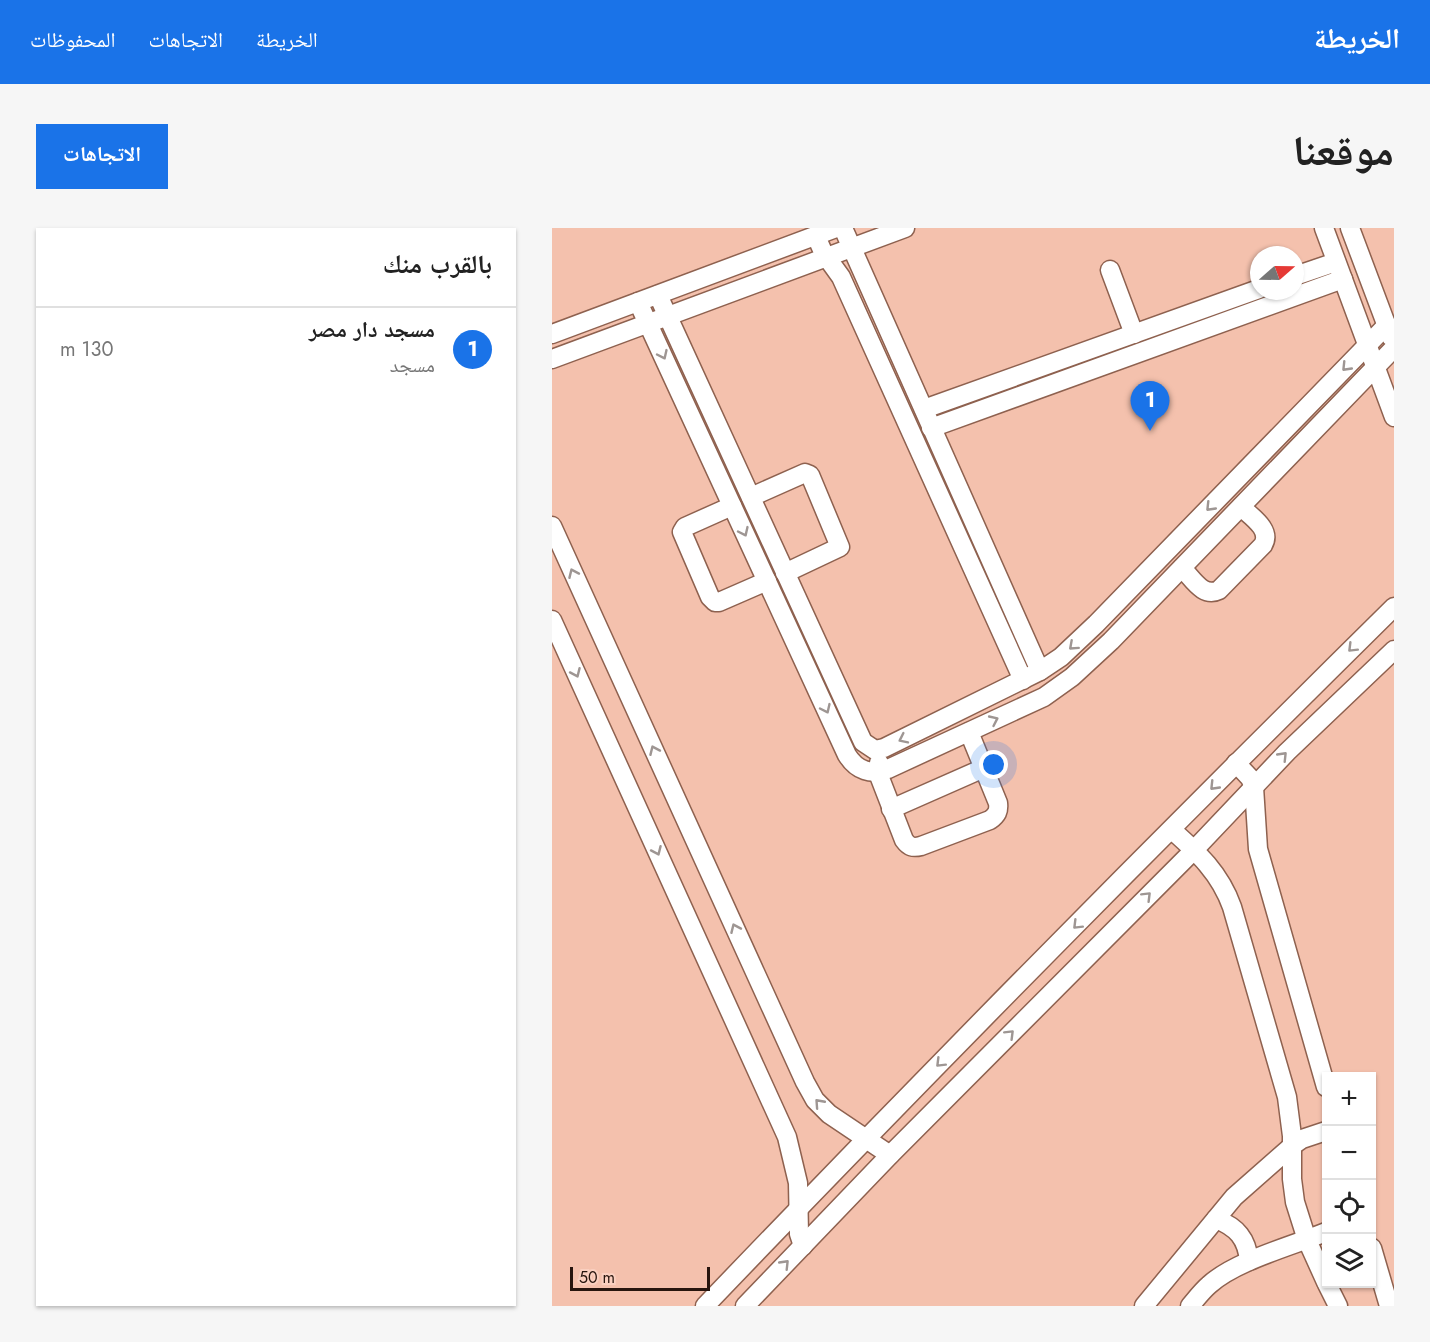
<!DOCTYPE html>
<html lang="ar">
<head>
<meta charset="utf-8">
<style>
	body { margin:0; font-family:Jost,"Noto Naskh Arabic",sans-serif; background:#f6f6f6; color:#222; direction:rtl }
	.controls { position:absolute; right:18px; bottom:18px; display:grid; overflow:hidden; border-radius:0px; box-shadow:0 2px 4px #0004 }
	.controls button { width:54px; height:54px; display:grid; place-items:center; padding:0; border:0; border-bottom:2px solid #e0e0e0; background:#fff; color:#222; font:30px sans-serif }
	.compass { position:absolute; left:698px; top:18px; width:54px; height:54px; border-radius:50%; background:#fff; box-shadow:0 2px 4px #0004; rotate:70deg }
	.scale { position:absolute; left:18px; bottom:15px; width:140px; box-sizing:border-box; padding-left:6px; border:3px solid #27150e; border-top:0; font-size:16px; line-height:21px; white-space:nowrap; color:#27150e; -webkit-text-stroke:4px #fad0c0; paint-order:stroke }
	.you { position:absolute; left:442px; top:537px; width:21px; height:21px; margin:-15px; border:4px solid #fff; border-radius:50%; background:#1a73e8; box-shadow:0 0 0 9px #1a73e833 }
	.badge { display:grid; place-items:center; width:39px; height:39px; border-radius:50%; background:#1a73e8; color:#fff; font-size:20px; font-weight:700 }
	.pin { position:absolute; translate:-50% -50px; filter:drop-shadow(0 2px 3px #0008) }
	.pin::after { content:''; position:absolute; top:32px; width:21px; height:18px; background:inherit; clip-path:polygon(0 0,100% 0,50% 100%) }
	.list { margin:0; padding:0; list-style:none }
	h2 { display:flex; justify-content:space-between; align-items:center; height:78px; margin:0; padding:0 24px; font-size:26px }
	h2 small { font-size:20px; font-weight:400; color:#767676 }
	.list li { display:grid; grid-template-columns:39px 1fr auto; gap:18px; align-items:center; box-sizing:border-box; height:84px; padding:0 24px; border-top:2px solid #e0e0e0 }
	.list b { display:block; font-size:22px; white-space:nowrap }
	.list p { margin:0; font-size:20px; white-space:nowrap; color:#767676 }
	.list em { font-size:20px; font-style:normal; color:#767676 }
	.icon { flex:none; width:33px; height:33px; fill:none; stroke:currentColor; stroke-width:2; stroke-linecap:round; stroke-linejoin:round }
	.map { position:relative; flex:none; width:842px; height:1078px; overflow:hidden; direction:ltr; border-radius:0px }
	header { display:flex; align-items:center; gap:36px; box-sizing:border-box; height:84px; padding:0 30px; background:#1a73e8; color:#fff }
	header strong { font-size:28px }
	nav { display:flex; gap:33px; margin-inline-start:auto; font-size:21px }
	.intro { display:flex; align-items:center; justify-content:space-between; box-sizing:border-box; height:144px; padding:0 36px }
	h1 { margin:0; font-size:42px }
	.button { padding:15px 27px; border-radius:0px; background:#1a73e8; color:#fff; font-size:21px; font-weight:700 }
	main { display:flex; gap:36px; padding:0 36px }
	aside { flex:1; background:#fff; border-radius:0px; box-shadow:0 2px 4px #0004 }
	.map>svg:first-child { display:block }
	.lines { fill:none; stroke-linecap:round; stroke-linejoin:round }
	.minor-casing { stroke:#8e614f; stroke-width:21 }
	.minor { stroke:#fff; stroke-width:18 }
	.oneway { stroke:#9e9693 }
</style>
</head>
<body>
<header>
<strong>الخريطة</strong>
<nav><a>الخريطة</a><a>الاتجاهات</a><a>المحفوظات</a></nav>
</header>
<div class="intro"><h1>موقعنا</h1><a class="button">الاتجاهات</a></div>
<main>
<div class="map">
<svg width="842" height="1078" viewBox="0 0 842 1078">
	<rect width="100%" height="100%" fill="#f4c1ad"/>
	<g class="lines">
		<defs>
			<g id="minor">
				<path d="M291,0L488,443"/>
				<path d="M772,0L842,189"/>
				<path d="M798,0L839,109"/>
				<path d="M264,8L271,24L289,49L471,452"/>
				<path d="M558,42L582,106"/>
				<path d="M743,48L784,34"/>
				<path d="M106,67L311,514L323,522L332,520L488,443L509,429L544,396L835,97"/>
				<path d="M86,74L295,527C305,543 319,547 336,541L492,469L520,449L559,413L842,120"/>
				<path d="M0,106L284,0"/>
				<path d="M0,131L353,0"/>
				<path d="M372,181L707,61"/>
				<path d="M379,200L791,51"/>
				<path d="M199,269L253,245L258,247L288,319L233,345"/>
				<path d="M180,278L133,299L130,304L158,369L163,374H167L215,353"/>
				<path d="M0,298L253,854L263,872L277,886L338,927"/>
				<path d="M630,340C641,351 651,370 667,362L711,317C720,302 700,289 689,279"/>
				<path d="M0,392L235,909L246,955L247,1006L251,1018"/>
				<path d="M327,535L326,545L352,612C357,619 361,620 369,618L438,592C445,587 447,583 446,575L417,504"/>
				<path d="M684,535L698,550L702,559L706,621L774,859"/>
				<path d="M339,581L432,540"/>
				<path d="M620,602C646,625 668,645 680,679L735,869L740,908V951L743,974L755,1012L774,1054"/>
				<path d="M664,991C685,999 695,1011 697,1033"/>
				<path d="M820,1020L837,1078"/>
				<path d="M775,1056L786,1078"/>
				<path d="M153,1078C379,842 609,609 842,379"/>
				<path d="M193,1078L338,927L642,622L735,524L842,422"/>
				<path d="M592,1078L682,969L740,918L750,911L774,903"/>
				<path d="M638,1078C644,1071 650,1063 657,1057C683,1033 740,1018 774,1004"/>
			</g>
		</defs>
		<!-- minor casing -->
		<use href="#minor" class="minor-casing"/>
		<!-- minor -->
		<use href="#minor" class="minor"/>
	</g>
	<!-- one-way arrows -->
	<defs><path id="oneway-chevron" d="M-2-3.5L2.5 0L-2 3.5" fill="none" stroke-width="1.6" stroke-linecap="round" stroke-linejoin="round" transform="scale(1.5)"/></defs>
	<g class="oneway">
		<use href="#oneway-chevron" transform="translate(111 127) rotate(65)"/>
		<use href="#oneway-chevron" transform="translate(794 139) rotate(134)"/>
		<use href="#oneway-chevron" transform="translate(658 279) rotate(134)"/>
		<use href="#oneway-chevron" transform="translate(192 304) rotate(65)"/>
		<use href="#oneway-chevron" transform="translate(21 345) rotate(-114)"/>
		<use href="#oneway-chevron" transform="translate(521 418) rotate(138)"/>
		<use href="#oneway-chevron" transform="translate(800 420) rotate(135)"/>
		<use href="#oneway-chevron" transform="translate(24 445) rotate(66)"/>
		<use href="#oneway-chevron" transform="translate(274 481) rotate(65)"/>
		<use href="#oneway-chevron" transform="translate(442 492) rotate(-25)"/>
		<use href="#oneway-chevron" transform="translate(351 511) rotate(154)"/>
		<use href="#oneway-chevron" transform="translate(102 522) rotate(-114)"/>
		<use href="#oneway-chevron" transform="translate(731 528) rotate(-46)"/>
		<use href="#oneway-chevron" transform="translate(662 558) rotate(134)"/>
		<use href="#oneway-chevron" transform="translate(105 623) rotate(66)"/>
		<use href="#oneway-chevron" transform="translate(595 668) rotate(-45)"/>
		<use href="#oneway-chevron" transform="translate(525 697) rotate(135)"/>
		<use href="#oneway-chevron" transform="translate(183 700) rotate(-114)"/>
		<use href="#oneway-chevron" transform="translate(458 806) rotate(-45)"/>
		<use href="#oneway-chevron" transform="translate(388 835) rotate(135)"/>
		<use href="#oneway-chevron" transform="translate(267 875) rotate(-132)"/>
		<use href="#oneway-chevron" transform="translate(233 1036) rotate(-46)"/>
	</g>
</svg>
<div class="controls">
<button>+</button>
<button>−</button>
<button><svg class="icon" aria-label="locate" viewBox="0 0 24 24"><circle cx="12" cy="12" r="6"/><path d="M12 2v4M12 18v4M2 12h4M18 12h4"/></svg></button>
<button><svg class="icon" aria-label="layers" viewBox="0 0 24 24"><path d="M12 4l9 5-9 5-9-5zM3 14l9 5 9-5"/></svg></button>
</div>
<svg class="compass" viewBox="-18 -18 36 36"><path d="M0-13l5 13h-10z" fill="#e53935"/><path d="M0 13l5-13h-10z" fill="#767676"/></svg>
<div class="scale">50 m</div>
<div class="you"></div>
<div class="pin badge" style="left:598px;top:203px">1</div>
</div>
<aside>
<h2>بالقرب منك<small></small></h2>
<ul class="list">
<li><span class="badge">1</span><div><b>مسجد دار مصر</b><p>مسجد</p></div><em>130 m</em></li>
</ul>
</aside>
</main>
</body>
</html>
